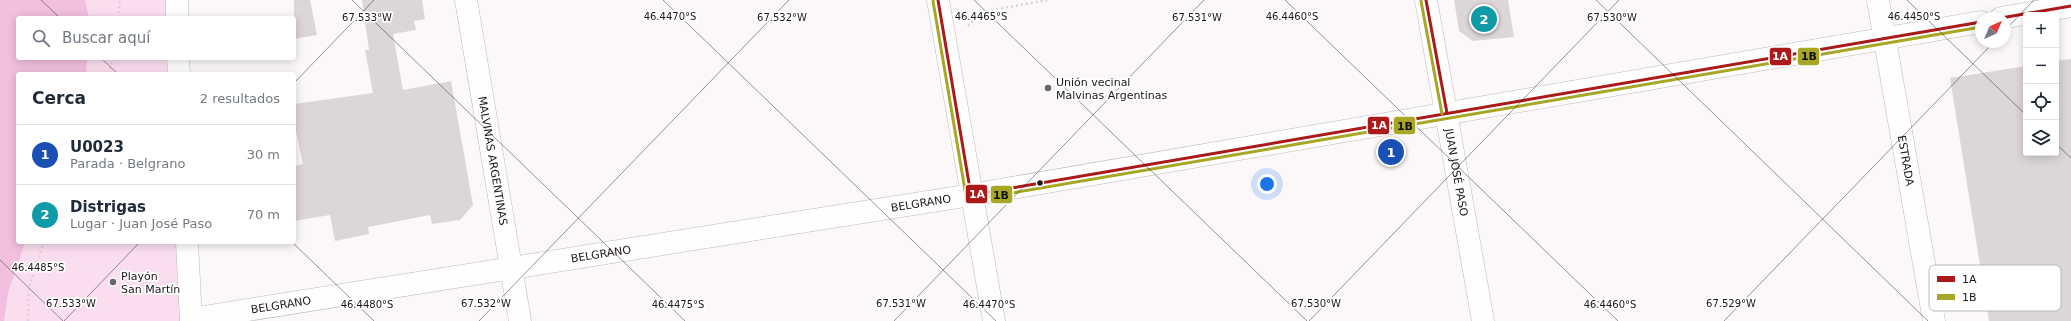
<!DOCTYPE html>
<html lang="es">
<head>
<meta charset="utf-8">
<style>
	body { margin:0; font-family:"DejaVu Sans",sans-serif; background:#f6f6f7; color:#1f2937 }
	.controls { position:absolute; right:12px; top:12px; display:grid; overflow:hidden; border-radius:4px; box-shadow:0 2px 10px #0003 }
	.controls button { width:36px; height:36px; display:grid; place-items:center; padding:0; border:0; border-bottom:1px solid #e0e1e3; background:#fff; color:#1f2937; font:20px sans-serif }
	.compass { position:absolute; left:1975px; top:12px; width:36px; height:36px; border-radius:50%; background:#fff; box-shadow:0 2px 10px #0003; rotate:44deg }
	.you { position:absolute; left:1267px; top:184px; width:14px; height:14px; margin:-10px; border:3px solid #fff; border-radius:50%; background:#1a73e8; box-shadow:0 0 0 6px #1a73e833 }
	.badge { display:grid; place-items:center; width:26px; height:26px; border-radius:50%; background:#0f766e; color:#fff; font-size:13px; font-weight:700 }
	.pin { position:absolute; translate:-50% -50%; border:2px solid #fff; box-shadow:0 1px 4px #0006 }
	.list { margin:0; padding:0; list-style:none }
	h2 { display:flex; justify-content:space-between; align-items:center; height:52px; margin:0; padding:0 16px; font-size:17px }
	h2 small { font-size:13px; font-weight:400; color:#747a83 }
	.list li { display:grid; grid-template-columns:26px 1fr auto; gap:12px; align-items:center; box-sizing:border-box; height:60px; padding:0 16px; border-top:1px solid #e0e1e3 }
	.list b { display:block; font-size:15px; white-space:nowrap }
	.list p { margin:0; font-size:13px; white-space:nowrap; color:#747a83 }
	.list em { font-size:13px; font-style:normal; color:#747a83 }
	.icon { flex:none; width:22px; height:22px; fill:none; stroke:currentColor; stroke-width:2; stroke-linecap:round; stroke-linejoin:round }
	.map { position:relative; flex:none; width:2071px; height:321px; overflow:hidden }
	.search { position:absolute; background:#fff; box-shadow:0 2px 10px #0003; left:16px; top:16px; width:280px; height:44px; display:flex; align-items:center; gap:10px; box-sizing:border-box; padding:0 14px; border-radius:4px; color:#747a83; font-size:15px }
	.panel { position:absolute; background:#fff; box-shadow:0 2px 10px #0003; left:16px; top:72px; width:280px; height:172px; border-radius:4px }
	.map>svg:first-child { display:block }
	.green { fill:#fadeef }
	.water { fill:#f2bfdf }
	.building { fill:#dcd6d9 }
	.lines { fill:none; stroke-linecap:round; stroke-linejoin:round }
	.street-casing { stroke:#bcb8ba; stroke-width:23 }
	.secondary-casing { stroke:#bcb8ba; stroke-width:23 }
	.path { stroke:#d7d5d5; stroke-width:2.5; stroke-dasharray:2 3; stroke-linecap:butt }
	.street { stroke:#fffefe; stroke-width:22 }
	.secondary { stroke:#fffefe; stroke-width:22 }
	.bus-1-casing { stroke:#fff; stroke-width:6 }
	.bus-2-casing { stroke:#fff; stroke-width:6 }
	.bus-1 { stroke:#ac1919; stroke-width:3 }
	.bus-2 { stroke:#a8a625; stroke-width:3 }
	.ticks { fill:none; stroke:#1d161a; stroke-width:1; stroke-opacity:0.45 }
	.poi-dot { fill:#6b6568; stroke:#fff; stroke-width:1.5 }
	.bus-dot { fill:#1d161a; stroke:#fff; stroke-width:1.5 }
	.labels { text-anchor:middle; stroke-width:3.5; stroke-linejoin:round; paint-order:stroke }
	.poi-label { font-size:11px; fill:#1d161a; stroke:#fff; text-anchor:start }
	.street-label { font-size:11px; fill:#1d161a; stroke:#fff }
	.key { fill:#fff; stroke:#bbb9ba; stroke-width:1 }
	.key-label { font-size:11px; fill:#1d161a }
	.ticks-label { font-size:10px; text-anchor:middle; fill:#1d161a; stroke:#fff; stroke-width:3.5; stroke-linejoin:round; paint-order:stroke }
	.line-badge { stroke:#fff; stroke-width:1.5 }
	.badge-label { font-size:11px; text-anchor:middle; font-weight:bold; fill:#fff }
	.pale-badge-label { font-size:11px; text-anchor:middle; font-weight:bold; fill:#111 }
</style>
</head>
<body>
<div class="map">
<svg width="2071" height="321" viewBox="0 0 2071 321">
	<rect width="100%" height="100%" fill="#fcf8fa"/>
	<!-- green -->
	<path class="green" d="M0,0H177V18H18V58H178L179,74H18V242H187L191,321H0Z"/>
	<!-- water -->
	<path class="water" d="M0,0H85L89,18H18V58H87L86,74H18V242H25L8,293L4,321H0Z"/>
	<!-- building -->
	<g class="building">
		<path d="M294,0H310L317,35L294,39Z"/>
		<path d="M362,0H422L425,19L414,21L416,30L393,34L403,90L451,81L473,205L460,220L432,224L430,215L368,227L369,234L335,241L330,215L294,221V166L303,164L294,122V104L373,93L365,50H369Z"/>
		<path d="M1454,0H1508L1514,37L1473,41L1459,31Z"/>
		<path d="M2071,59V321H1989L1950,78L2026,66V153H2056V61Z"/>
	</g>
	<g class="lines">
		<defs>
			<g id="street">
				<path id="s1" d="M466,0L520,321"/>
				<path id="s2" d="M1426,0L1483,321"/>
				<path id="s3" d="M1878,0L1934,321"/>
				<path d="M177,18V0"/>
				<path d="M178,58L179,74"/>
				<path d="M187,242L191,321"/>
				<path id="s4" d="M191,319L971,195"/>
			</g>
			<g id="secondary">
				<path d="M938,0L994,321"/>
				<path d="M2001,18L2071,6"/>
				<path d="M971,195L1981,22"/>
			</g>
		</defs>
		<!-- street casing -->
		<use href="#street" class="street-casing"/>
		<!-- secondary casing -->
		<use href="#secondary" class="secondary-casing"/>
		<!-- path -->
		<g class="path">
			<path d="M118,18L120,0"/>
			<path d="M968,26L980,12L1048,0"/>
			<path d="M109,74L113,58"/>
			<path d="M28,321L29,287L44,242"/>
		</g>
		<!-- street -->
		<use href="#street" class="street"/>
		<!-- secondary -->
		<use href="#secondary" class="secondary"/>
		<defs>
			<g id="bus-1">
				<path d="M938,0L971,195L1981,22"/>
				<path d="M1426,0L1447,113"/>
				<path d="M2001,18L2071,6"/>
			</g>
			<g id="bus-2">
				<path d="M933,1L966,196L971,200L1981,27"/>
				<path d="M1421,1L1442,114"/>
			</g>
		</defs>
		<!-- bus-1 casing -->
		<use href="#bus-1" class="bus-1-casing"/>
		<!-- bus-2 casing -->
		<use href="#bus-2" class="bus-2-casing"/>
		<!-- bus-1 -->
		<use href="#bus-1" class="bus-1"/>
		<!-- bus-2 -->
		<use href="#bus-2" class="bus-2"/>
	</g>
	<!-- ticks -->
	<path class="ticks" d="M41,0L60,18M352,0L685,321M663,0L996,321M974,0L1307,321M1285,0L1618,321M1596,0L1928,321M1907,0L2026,115M2005,30L2034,0M101,58L118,74M294,83L374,0M2056,144L2071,158M292,242L374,321M0,260L63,321M64,321L140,242M479,321L789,0M894,321L1204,0M1309,321L1619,0M1724,321L1994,42"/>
	<!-- markers -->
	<g class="poi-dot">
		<circle cx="1048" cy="88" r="4"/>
		<circle cx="113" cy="282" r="4"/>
	</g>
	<circle class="bus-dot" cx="1040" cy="183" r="3.5"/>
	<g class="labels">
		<!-- poi labels -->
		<g class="poi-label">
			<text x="1056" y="86">Unión vecinal<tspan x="1056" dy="13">Malvinas Argentinas</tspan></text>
			<text x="121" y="280">Playón<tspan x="121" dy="13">San Martín</tspan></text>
		</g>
		<!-- street labels -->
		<g class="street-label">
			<text dy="4" stroke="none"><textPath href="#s1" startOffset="163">MALVINAS ARGENTINAS</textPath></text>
			<text dy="4" stroke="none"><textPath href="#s3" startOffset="163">ESTRADA</textPath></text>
			<text dy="4" stroke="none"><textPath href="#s2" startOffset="175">JUAN JOSÉ PASO</textPath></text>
			<text dy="4" stroke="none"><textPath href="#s4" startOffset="739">BELGRANO</textPath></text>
			<text dy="4" stroke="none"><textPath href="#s4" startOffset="415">BELGRANO</textPath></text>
			<text dy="4" stroke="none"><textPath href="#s4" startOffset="91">BELGRANO</textPath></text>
		</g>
	</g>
	<!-- legend -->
	<rect x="1929" y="265" width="132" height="46" rx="6" class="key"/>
	<rect x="1937" y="276" width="18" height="6" fill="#ac1919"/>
	<rect x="1937" y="294" width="18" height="6" fill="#a8a625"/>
	<g class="key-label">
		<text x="1962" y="283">1A</text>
		<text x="1962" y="301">1B</text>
	</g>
	<g class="ticks-label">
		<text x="1292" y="20">46.4460°S</text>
		<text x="670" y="20">46.4470°S</text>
		<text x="981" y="20">46.4465°S</text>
		<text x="1914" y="20">46.4450°S</text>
		<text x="367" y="21">67.533°W</text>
		<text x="782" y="21">67.532°W</text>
		<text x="1197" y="21">67.531°W</text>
		<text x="1612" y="21">67.530°W</text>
		<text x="38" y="271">46.4485°S</text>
		<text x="71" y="307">67.533°W</text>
		<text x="486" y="307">67.532°W</text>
		<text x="901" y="307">67.531°W</text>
		<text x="1316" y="307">67.530°W</text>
		<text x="1731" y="307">67.529°W</text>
		<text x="367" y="308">46.4480°S</text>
		<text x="678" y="308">46.4475°S</text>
		<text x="989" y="308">46.4470°S</text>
		<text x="1610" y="308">46.4460°S</text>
	</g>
	<g class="line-badge">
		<rect x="1769" y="47" width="23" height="19" rx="4" fill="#ac1919"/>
		<rect x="1797" y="47" width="23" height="19" rx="4" fill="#a8a625"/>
		<rect x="1367" y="116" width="23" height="19" rx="4" fill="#ac1919"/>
		<rect x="1393" y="116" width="23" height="19" rx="4" fill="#a8a625"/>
		<rect x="965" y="184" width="23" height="20" rx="4" fill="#ac1919"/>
		<rect x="990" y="185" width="23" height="19" rx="4" fill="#a8a625"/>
	</g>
	<g class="badge-label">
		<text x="1780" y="60">1A</text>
		<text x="1379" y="129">1A</text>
		<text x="977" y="198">1A</text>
	</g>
	<g class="pale-badge-label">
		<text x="1809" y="60">1B</text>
		<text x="1405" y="130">1B</text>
		<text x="1001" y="199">1B</text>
	</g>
</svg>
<div class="controls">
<button>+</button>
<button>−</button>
<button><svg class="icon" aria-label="locate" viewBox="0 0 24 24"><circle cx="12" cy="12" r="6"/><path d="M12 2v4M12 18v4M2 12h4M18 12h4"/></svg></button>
<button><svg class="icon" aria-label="layers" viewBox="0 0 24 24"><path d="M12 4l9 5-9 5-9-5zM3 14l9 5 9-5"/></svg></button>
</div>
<svg class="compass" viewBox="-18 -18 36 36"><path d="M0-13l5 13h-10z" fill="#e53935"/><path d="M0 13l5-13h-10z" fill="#747a83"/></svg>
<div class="you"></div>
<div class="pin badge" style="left:1391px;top:152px;background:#1a4fb4">1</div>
<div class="pin badge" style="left:1484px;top:19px;background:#0f9aa8">2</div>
<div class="search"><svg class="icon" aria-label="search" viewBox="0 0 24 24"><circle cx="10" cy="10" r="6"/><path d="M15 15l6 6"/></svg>Buscar aquí</div>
<section class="panel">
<h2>Cerca<small>2 resultados</small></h2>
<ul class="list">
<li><span class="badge" style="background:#1a4fb4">1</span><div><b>U0023</b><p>Parada · Belgrano</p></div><em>30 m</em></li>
<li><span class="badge" style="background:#0f9aa8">2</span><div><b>Distrigas</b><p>Lugar · Juan José Paso</p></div><em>70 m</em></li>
</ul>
</section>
</div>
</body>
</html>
